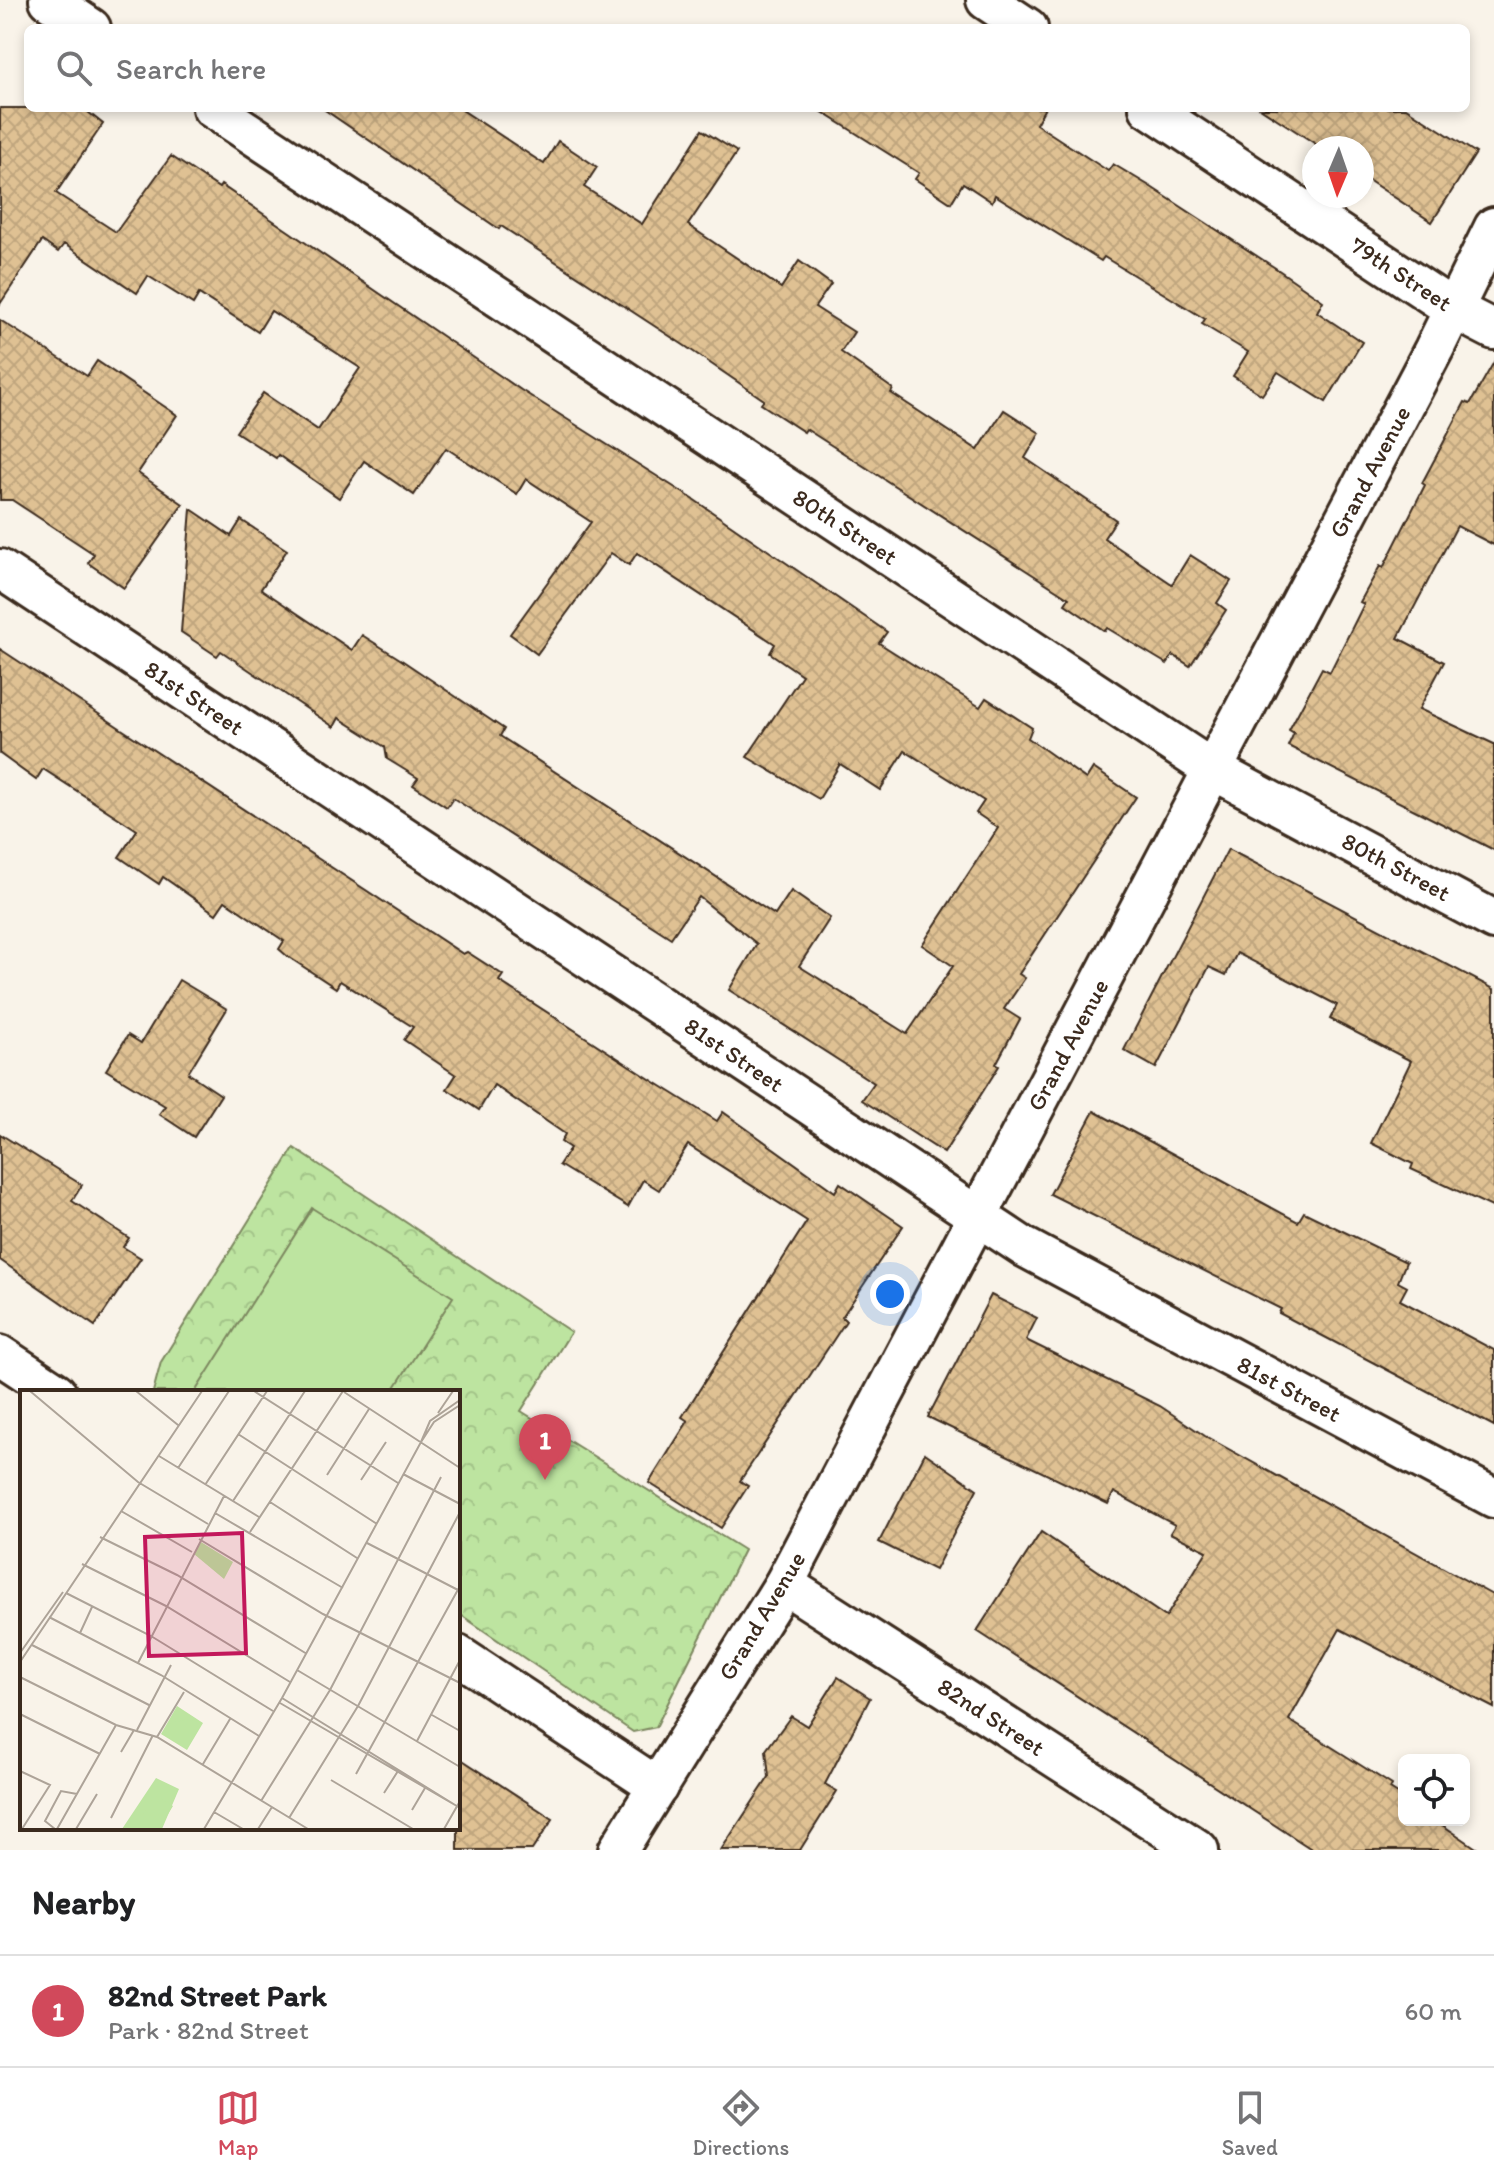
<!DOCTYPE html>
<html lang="en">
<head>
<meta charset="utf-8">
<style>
	body { margin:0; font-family:Itim,sans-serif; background:#f2f2f2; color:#202124 }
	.controls { position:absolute; right:24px; bottom:24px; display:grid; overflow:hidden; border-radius:12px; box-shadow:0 4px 12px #0003 }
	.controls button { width:72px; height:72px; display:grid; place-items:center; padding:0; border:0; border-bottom:2px solid #e0e0e0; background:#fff; color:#202124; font:40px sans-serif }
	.compass { position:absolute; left:1302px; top:136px; width:72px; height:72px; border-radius:50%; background:#fff; box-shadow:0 4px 12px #0003; rotate:182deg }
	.you { position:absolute; left:890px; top:1294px; width:28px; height:28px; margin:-20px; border:6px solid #fff; border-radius:50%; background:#1a73e8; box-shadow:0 0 0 12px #1a73e833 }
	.badge { display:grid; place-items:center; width:52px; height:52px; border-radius:50%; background:#d1495b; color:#fff; font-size:26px; font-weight:700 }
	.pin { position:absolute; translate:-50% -66px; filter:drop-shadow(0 2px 4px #0008) }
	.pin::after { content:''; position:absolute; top:42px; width:28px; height:24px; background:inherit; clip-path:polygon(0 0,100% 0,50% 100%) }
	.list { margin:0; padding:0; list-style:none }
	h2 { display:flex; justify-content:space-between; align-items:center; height:104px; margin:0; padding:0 32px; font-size:34px }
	h2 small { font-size:26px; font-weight:400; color:#757577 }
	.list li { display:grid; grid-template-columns:52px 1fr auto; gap:24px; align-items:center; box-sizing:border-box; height:112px; padding:0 32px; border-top:2px solid #e0e0e0 }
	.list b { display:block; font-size:30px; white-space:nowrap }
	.list p { margin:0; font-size:26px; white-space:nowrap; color:#757577 }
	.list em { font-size:26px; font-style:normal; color:#757577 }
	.icon { flex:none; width:44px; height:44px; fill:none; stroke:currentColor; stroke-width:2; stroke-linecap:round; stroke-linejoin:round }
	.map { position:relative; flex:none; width:1494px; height:1850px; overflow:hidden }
	.search { position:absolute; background:#fff; box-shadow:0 4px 12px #0003; left:24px; right:24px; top:24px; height:88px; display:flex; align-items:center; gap:20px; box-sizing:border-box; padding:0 28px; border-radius:12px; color:#757577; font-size:30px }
	.sheet { height:216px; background:#fff }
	nav { display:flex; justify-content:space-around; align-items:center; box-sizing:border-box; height:112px; border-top:2px solid #e0e0e0; background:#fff; font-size:22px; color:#757577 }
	nav a { display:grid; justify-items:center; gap:4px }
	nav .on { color:#d1495b }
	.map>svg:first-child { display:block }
	.park { fill:url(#park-crowns); stroke:#7c875f; stroke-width:2 }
	.pitch { fill:#bde4a0; stroke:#7c875f; stroke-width:2 }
	.building { fill:url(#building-cross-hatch); stroke:#3b2a1e; stroke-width:2 }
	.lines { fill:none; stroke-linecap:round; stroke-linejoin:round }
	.street-casing { stroke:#3b2a1e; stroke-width:44 }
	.street { stroke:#fff; stroke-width:38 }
	.labels { text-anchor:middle; stroke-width:6; stroke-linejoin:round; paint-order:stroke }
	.street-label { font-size:24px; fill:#3b2a1e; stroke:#fff }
	.inset-road { fill:none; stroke:#ada398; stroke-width:2 }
	.view { fill:#c2185b; fill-opacity:0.15; stroke:#c2185b; stroke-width:4 }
	.inset-edge { fill:none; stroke:#3b2a1e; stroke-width:4 }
</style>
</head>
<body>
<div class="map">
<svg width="1494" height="1850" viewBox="0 0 1494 1850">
	<defs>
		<pattern id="park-crowns" width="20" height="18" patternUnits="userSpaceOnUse" patternTransform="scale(2)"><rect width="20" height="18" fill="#bde4a0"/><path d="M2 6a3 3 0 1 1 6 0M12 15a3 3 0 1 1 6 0" fill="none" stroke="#a3c489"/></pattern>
		<pattern id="building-cross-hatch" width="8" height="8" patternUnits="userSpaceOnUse" patternTransform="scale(2)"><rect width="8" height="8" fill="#dfc193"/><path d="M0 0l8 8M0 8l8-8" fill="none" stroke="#c0a67e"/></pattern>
	</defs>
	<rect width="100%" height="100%" fill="#f9f3e9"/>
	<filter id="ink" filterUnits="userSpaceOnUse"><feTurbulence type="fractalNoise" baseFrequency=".0125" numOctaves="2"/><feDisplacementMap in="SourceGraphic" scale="16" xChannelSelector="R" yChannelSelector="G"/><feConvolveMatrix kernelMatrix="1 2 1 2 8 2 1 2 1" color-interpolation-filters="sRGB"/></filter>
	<g filter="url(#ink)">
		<!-- park -->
		<path class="park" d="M294,1148L571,1332L521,1411L744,1550L656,1727L633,1732L458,1613V1392H153L161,1362Z"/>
		<!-- pitch -->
		<path class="pitch" d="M312,1208L453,1297L392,1392H195Z"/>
		<!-- building -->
		<g class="building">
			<path d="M0,108H83L103,124L56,193L116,232L171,156L219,188L221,185L521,390L693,499L887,632L879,643L980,707L986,698L1032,728L1028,738L1086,779L1093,768L1136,797L1019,974L1025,978L1004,1009L1020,1019L996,1064L999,1066L944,1153L862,1100L874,1083L729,990L757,944L699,897L671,938L453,798L447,807L413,785L418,778L387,759L385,747L339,718L334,727L221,651L217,656L181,632L191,509L231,536L241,520L287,550L261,589L352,650L362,635L400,659L504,729L500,736L775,915L791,891L830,918L799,966L907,1034L953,966L922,945L998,828L976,813L984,801L905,751L880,790L840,764L819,799L747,757L802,675L770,653L775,644L637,553L629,565L611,553L537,654L510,634L591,522L526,479L517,494L446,448L414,495L364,461L339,498L278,455L276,458L236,432L263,393L318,430L360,368L271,311L258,332L199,294L193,304L148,276L137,293L64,244L58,252L42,241L0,304Z"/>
			<path d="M322,108H459L544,164L558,141L597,167L584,187L642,224L702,130L737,152L688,225L781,288L799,261L831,284L815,307L854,332L841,352L893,389L891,393L978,450L1004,410L1040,433L1025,458L1116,520L1104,538L1172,584L1190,555L1231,581L1217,603L1226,610L1190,666L1173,655L1167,664L1107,628L1105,631L1065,604L1069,598L806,429L804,432L761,404L764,400L685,346L501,226L499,229Z"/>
			<path d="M816,108H1045L1036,124L1108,171L1113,164L1148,185L1280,271L1323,301L1317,312L1362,342L1326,402L1278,372L1262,395L1233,376L1248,352L1202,324L1205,319L1104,257L1101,261L995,195L992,202L963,183L951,203L915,179L919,173Z"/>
			<path d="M1260,108H1406L1476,153L1432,222L1362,176V148H1322Z"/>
			<path d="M0,320L87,376L97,361L177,415L138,473L183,504L124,588L88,563L94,554L12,500H0Z"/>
			<path d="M1494,362V545L1457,526L1398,638L1444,662L1419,709L1494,744V850L1288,746L1294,733L1289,730L1322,668L1330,672L1364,604L1360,602L1380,566L1383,568L1425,485L1422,483L1465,402L1470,404Z"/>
			<path d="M0,649L463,954L467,952L503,975L499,981L653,1081L717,1121L723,1112L835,1192L840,1183L903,1226L842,1317L846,1321L740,1481L748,1486L721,1528L649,1483L688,1421L682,1417L807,1221L688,1145L659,1190L643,1180L628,1207L559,1165L570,1148L561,1142L565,1134L494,1085L479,1110L447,1089L456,1075L404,1040L413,1027L340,981L336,988L287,956L279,949L284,941L225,901L216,914L163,877L159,884L119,857L137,830L43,769L36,780L0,754Z"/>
			<path d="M1228,849L1494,989V1208L1411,1169L1413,1164L1371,1143L1411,1061L1330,1019L1337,1005L1237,953L1226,975L1209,967L1156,1068L1124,1050Z"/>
			<path d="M179,980L227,1009L188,1073L221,1095L194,1137L159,1114L165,1106L106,1070L128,1035L141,1043Z"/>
			<path d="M1094,1111L1298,1222L1304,1212L1406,1262L1398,1282L1407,1287L1400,1300L1494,1350V1426L1279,1313L1281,1309L1050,1194Z"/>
			<path d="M0,1134L82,1185L72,1201L129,1238L123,1247L141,1258L95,1326L0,1260Z"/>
			<path d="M991,1295L1037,1318L1026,1340L1160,1406L1205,1436L1494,1596V1708L1340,1629L1289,1720L1392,1785L1390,1789L1404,1798V1820H1435L1479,1850H1313L977,1631L1041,1532L1166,1617L1207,1551L1170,1533L1175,1525L1114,1492L1108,1504L928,1417Z"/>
			<path d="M925,1453L977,1489L935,1570L879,1542Z"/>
			<path d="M838,1677L870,1698L825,1784L837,1791L800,1850H721L769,1777L766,1750L791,1716L807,1726Z"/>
			<path d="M458,1757L553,1819L532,1850H458Z"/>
		</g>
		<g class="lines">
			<defs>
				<g id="street">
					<path d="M49,0L91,28"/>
					<path d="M986,0L1028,28"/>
					<path d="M212,108L1213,770L1494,920"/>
					<path d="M1149,108L1453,309L1494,330"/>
					<path d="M0,569L1024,1247L1494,1498"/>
					<path d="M0,1355L56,1392"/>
					<path d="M784,1584L1199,1850"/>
					<path d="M458,1655L658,1787"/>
					<path d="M618,1850L784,1584L1434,349L1494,227"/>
				</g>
			</defs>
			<!-- street casing -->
			<use href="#street" class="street-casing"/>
			<!-- street -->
			<use href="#street" class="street"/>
		</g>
	</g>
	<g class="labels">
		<!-- street labels -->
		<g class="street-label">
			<text transform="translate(1401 274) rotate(33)" y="8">79th Street</text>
			<text transform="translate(1370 472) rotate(-62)" y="8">Grand Avenue</text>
			<text transform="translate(845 527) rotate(33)" y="8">80th Street</text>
			<text transform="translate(194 698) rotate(34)" y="8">81st Street</text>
			<text transform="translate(1396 867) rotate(28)" y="8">80th Street</text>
			<text transform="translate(1068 1045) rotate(-62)" y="8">Grand Avenue</text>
			<text transform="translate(734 1055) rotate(34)" y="8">81st Street</text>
			<text transform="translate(1289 1389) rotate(28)" y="8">81st Street</text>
			<text transform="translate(762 1616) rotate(-59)" y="8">Grand Avenue</text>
			<text transform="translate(991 1717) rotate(33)" y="8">82nd Street</text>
		</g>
	</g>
	<!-- overview -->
	<g transform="translate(20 1390)">
		<rect width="440" height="440" fill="#f9f3e9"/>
		<path d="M181,152L213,172L204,189L174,164ZM157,316L183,333L167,360L141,344ZM136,388L159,399L142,439H102Z" fill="#bde4a0"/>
		<path d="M168,329L181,334L165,356L145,342L155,332ZM135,405L153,416L139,439H114Z" fill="#bde4a0"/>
		<path class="inset-road" d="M10,1L118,92L188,134M116,1L158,35M234,1L378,93M324,2L440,78M418,23L433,1M218,44L357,134M401,52L410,31L440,10M139,66L239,127M158,78L209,1M383,84L440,114M307,85L349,19M341,90L366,52M185,95L247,1M213,111L285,1M250,112L337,168M101,121L172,162M195,123L323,198M230,142L323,1M80,147L157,185L287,264M179,149L303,224L440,293M347,153L438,200M62,174L146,216L270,292M46,203L131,246L253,321M29,227L141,285L239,346M60,243L72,217M12,255L129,315M0,263L43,202M0,272L182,1M118,273L204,106M277,280L440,377M0,287L96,335L137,347L288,439M262,308L440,418M260,313L435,415M0,324L80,364M412,325L440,341M117,340L151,275M137,347L164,302M397,351L440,270M101,362L114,340M183,374L210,329M0,381L30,395L2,439M336,384L440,196M311,390L393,439M364,403L378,381M241,411L310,300L421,87M392,420L405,398M194,422L223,439M91,428L133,345M269,428L338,316L440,122M35,439L25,431L41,401L57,404M37,439L96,335M56,439L77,404M184,439L262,308L401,52L414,32L440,15M238,439L252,417M424,439L440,411"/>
		<path class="view" d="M222,143L226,263L129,266L125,147Z"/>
		<rect width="440" height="440" class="inset-edge"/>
	</g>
</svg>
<div class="controls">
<button><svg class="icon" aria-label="locate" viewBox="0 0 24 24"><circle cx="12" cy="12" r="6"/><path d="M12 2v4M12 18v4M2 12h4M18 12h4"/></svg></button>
</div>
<svg class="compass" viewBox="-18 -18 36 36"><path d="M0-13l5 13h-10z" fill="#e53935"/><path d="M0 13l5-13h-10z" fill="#757577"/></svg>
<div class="you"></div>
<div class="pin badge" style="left:545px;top:1480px">1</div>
<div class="search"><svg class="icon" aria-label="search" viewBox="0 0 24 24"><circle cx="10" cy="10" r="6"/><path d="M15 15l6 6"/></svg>Search here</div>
</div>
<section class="sheet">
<h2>Nearby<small></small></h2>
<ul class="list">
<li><span class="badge">1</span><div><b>82nd Street Park</b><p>Park · 82nd Street</p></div><em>60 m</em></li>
</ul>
</section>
<nav>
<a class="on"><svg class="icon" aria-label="map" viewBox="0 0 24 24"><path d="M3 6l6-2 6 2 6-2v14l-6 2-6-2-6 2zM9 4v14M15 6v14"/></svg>Map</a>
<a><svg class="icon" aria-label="directions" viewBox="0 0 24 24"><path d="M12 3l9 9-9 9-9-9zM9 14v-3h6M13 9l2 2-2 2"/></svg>Directions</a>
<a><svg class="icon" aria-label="saved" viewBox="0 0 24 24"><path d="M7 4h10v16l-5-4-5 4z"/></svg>Saved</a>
</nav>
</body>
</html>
